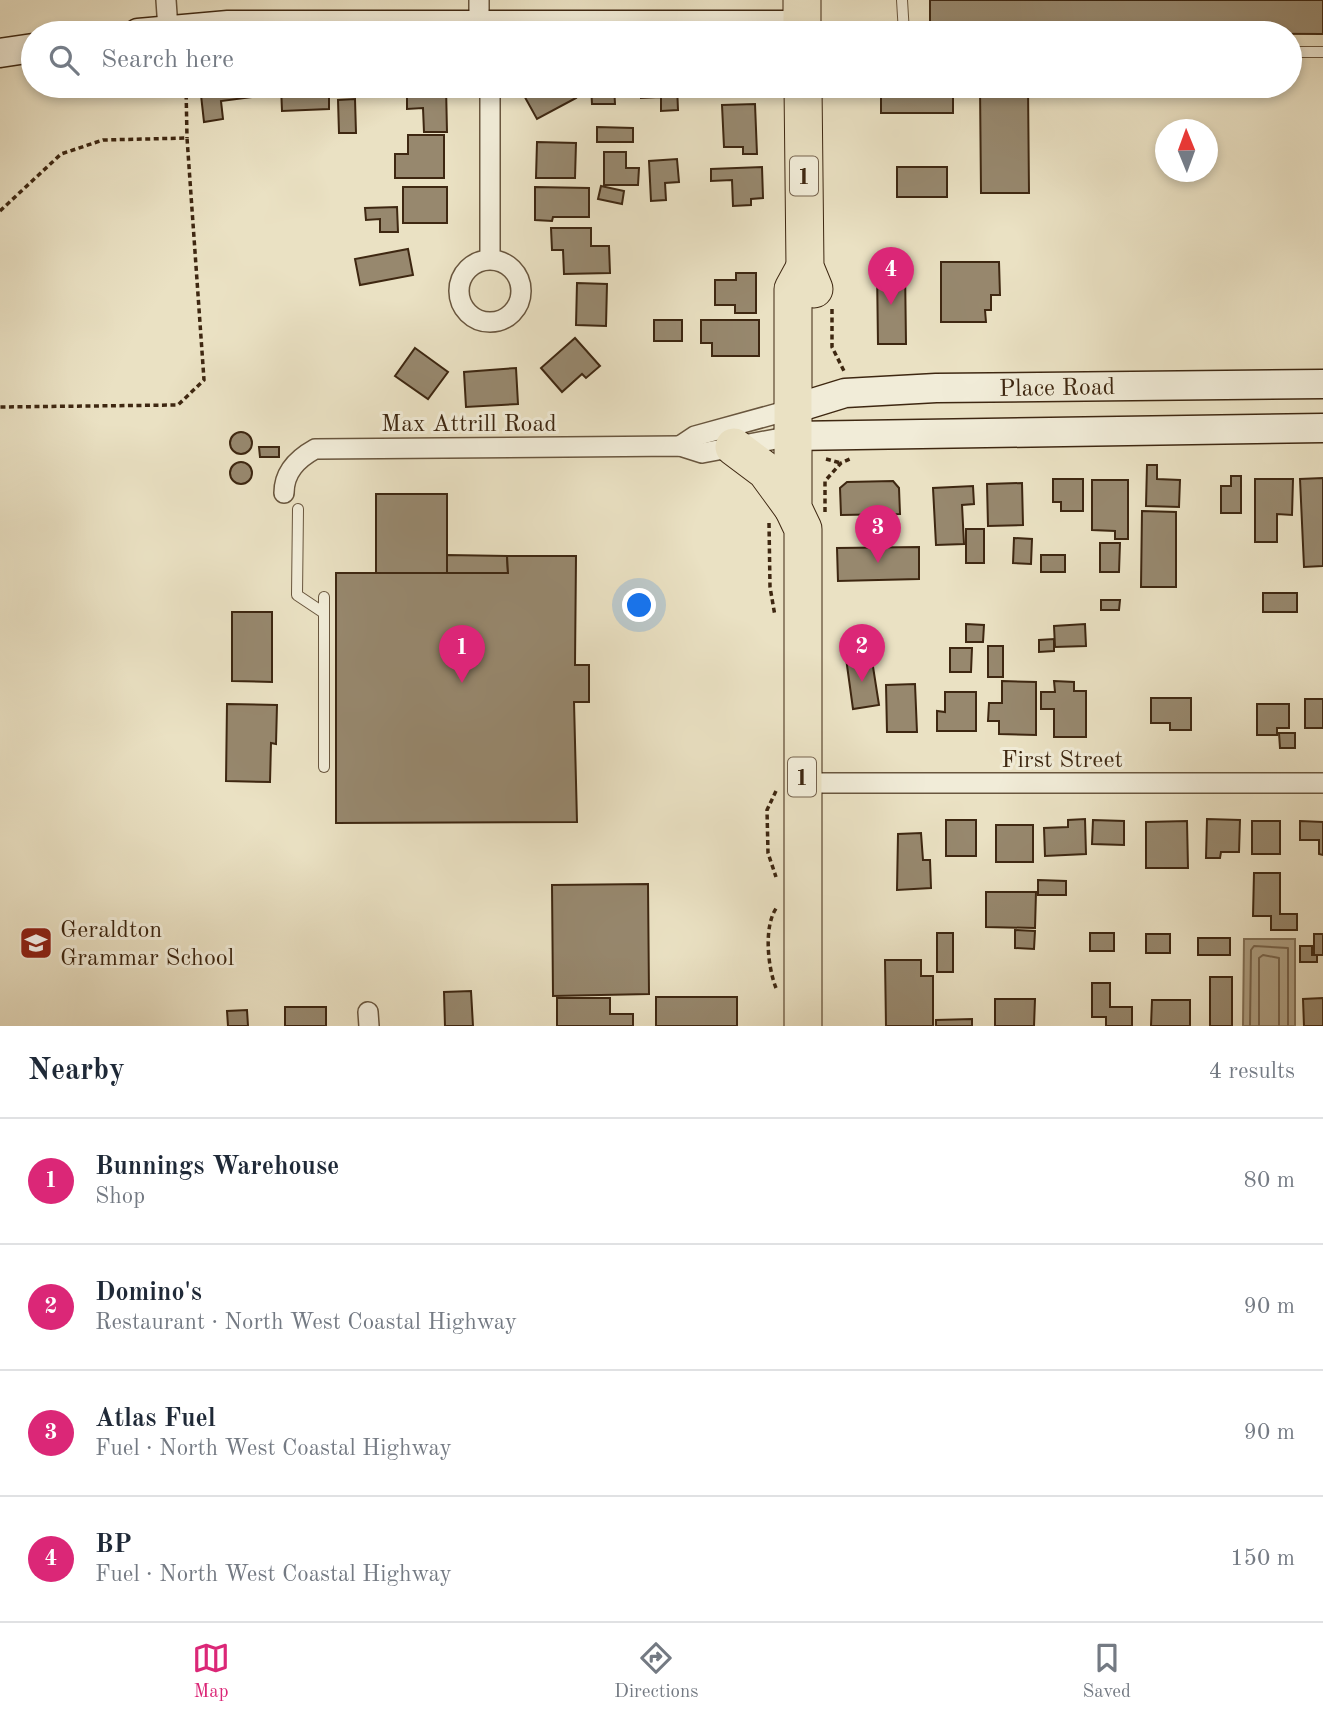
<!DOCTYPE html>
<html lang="en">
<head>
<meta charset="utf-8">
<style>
	body { margin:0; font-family:"Old Standard TT",serif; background:#f6f6f7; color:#1f2937 }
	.compass { position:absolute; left:1155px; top:119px; width:63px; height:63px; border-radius:50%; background:#fff; box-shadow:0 4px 10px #0003; rotate:359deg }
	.you { position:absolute; left:640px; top:606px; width:24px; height:24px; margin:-18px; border:5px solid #fff; border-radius:50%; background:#1a73e8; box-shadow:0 0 0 10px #1a73e833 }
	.badge { display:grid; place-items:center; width:46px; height:46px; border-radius:50%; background:#db2777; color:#fff; font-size:23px; font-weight:700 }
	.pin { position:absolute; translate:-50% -58px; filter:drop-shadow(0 2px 4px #0008) }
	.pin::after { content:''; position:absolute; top:37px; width:24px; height:21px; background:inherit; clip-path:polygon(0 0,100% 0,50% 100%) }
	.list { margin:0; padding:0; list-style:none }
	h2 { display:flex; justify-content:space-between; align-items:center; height:91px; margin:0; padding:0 28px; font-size:30px }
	h2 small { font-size:23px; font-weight:400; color:#747a83 }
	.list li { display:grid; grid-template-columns:46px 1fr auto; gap:21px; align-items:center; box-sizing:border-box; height:126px; padding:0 28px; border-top:2px solid #e0e1e3 }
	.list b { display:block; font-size:26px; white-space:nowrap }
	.list p { margin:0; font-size:23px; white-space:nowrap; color:#747a83 }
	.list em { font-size:23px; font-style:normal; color:#747a83 }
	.icon { flex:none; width:38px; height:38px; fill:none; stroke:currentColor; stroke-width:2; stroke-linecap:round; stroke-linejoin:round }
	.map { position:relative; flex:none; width:1323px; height:1026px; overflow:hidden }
	.search { position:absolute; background:#fff; box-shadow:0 4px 10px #0003; left:21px; right:21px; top:21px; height:77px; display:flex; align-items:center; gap:18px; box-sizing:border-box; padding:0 24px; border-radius:38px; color:#747a83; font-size:26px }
	.sheet { height:595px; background:#fff }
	nav { display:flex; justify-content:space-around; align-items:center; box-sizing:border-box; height:98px; border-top:2px solid #e0e1e3; background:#fff; font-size:19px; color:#747a83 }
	nav a { display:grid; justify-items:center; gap:4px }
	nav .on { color:#db2777 }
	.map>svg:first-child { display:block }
	.water { fill:#b0a286; stroke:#827157; stroke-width:2 }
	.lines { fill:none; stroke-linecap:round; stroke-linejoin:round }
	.shore { stroke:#77644c; stroke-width:2 }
	.building { fill:#97886e; stroke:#3e2711; stroke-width:2 }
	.lane-casing { stroke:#69563e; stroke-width:12 }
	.street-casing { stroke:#69563e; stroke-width:22 }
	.secondary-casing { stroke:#3e2711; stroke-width:31 }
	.highway-casing { stroke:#3e2711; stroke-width:39 }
	.path { stroke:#3e2711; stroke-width:3.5; stroke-dasharray:5 3.5; stroke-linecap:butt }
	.lane { stroke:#f1ecd8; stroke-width:10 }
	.street { stroke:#f1ecd8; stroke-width:19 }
	.secondary { stroke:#f1ecd8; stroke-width:28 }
	.highway { stroke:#eae1c3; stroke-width:37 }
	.labels { text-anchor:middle; stroke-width:6; stroke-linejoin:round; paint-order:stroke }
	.shield { fill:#f1ecd8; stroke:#74624d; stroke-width:2 }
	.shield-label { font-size:23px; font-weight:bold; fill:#3e2711 }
	.street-label { font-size:24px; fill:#3e2711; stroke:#f1ecd8 }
	.poi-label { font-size:24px; fill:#3e2711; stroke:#f1ecd8; text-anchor:start }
</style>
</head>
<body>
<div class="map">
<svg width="1323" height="1026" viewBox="0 0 1323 1026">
	<rect width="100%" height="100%" fill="#eae1c3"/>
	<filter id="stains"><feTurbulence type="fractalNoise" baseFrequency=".00286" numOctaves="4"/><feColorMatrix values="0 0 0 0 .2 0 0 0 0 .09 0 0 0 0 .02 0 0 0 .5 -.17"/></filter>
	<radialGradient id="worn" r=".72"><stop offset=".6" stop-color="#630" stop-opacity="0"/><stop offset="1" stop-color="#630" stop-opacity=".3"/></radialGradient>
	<!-- water -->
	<path class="water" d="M1244,939H1295V1026H1243Z"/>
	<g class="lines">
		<!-- shore -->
		<g class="shore">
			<path d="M1250,1026L1251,950L1254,946L1288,948V1026"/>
			<path d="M1259,1026V958L1263,955L1279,958V1026"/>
		</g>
	</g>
	<!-- building -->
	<g class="building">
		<path d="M930,0H1323V34L930,33Z"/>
		<path d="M200,86H266L267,95L221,101L223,119L204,122Z"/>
		<path d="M281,86H329V109L282,111Z"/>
		<path d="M357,86H393L394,90L357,92Z"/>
		<path d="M407,86H446L447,132H424L423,108L407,109Z"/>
		<path d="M534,86H570L576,98L537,119L522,92Z"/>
		<path d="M591,86H614L615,104H592Z"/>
		<path d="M641,86H677L678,110L661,111V97L641,98Z"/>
		<rect x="881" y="86" width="72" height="27"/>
		<path d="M980,86H1028L1029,193H981Z"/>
		<path d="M355,99L356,133H339L338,100Z"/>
		<path d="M755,104L757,154H743V147H724L722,105Z"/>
		<path d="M597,127L633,128V142H597Z"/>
		<path d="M408,135H444V178H395V154H408Z"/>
		<path d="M537,142L576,143L575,178H536Z"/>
		<path d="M604,152H626V168H639L638,185H604Z"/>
		<path d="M677,159L679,182L665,183L666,200L651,201L649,161Z"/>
		<path d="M762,167L763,198L751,199V205L733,206L732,180L711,181V169Z"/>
		<rect x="897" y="167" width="50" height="30"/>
		<path d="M601,186L624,191L622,204L598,199Z"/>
		<rect x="403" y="187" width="44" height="36"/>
		<path d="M535,187L589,188V217H553L552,221L535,220Z"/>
		<path d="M397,207L398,232H380V219L366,220L365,208Z"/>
		<path d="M551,228H591V246H609L610,273L564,274L563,250H552Z"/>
		<path d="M408,249L413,275L360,285L355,259Z"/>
		<path d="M941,262H999L1000,295H991V310H985L986,322H941Z"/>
		<path d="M905,267L906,344H878L877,268Z"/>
		<path d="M736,273H756V313H735V305H715V280H736Z"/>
		<path d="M577,283L607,284L606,326L576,325Z"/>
		<rect x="654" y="320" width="28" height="21"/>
		<path d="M701,320H759V356H712V343H701Z"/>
		<path d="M575,338L600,366L586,378L582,374L562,392L541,368Z"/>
		<path d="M415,348L448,372L428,399L395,376Z"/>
		<path d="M516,368L518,404L466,407L464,372Z"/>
		<circle cx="241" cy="443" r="11"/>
		<path d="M259,447H279V457H260Z"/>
		<circle cx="241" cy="473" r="11"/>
		<path d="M1147,465H1157V479L1180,480L1179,507L1146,506Z"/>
		<path d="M1231,476H1241V513H1221V486H1231Z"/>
		<path d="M1323,478V566L1304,567L1300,479Z"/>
		<path d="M1053,479H1083V511H1061V502H1053Z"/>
		<path d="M1255,479H1293L1292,515L1277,514V542H1255Z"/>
		<path d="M1092,480H1128V539H1115V531L1092,530Z"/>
		<path d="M893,481L899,488L900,514L841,515L840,488L847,482Z"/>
		<path d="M1022,483L1023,525L988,526L987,484Z"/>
		<path d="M973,486L974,504L962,505L964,544L936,545L933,488Z"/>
		<rect x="376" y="494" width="71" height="79"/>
		<path d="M1142,511L1176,512V587H1141Z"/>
		<rect x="966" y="529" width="18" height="34"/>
		<path d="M1014,538L1032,539L1031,564L1013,563Z"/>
		<path d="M1100,543H1120L1119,572H1100Z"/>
		<path d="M919,547V579L838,581L837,548Z"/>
		<path d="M447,555L507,556L508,573H447Z"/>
		<rect x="1041" y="555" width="24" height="17"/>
		<path d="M507,556H576L575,665H589V702H574L577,822L336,823V573H508Z"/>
		<rect x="1263" y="593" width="34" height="19"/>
		<path d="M1101,600H1120L1119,610H1101Z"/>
		<path d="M232,612H272V682L232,681Z"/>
		<path d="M966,624L984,625L983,642H966Z"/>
		<path d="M1085,624L1086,646L1055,647L1054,626Z"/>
		<path d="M1054,639V651L1039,652V640Z"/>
		<rect x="988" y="646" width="15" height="31"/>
		<path d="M950,648H972L971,672H950Z"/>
		<path d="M871,654L879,705L853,709L846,658Z"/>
		<path d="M1002,681L1036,682V735L999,734V721H988L989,703H1002Z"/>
		<path d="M1054,681L1074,682V691H1086V737H1054V709H1041V692H1055Z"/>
		<path d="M915,684L917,732H887L886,685Z"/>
		<path d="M945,692H976V731H937V711L945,712Z"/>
		<path d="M1151,698H1191V730H1170V723H1151Z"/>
		<rect x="1305" y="699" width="18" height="29"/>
		<path d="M227,704L277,705L276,744L271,743L270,782L226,781Z"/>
		<path d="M1257,704H1289V728H1277V735H1257Z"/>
		<path d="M1279,733H1295V748H1280Z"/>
		<path d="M1085,819L1086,854L1045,856L1044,828L1068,827V820Z"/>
		<path d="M1207,819L1240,820L1239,852H1221L1220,858H1206Z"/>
		<rect x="946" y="820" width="30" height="36"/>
		<path d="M1093,820L1124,821V845L1092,844Z"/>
		<path d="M1187,821L1188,868H1146V822Z"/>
		<rect x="1252" y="821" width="28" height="33"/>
		<path d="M1300,821L1323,822V855L1319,854V840H1300Z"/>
		<rect x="996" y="825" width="37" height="37"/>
		<path d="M921,833L923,860H930L931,888L897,890L898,834Z"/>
		<path d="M1254,873H1280V914H1297V930H1271V916H1253Z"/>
		<path d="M1038,880L1066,881V895H1038Z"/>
		<path d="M648,884L649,994L553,996L552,885Z"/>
		<path d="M986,892H1036L1035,928L986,927Z"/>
		<path d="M1015,930L1035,931L1034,949L1015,948Z"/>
		<rect x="937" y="933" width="16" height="39"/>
		<rect x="1090" y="933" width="24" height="18"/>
		<rect x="1146" y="934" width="24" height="19"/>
		<rect x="1314" y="934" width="9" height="21"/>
		<rect x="1198" y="938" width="32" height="17"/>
		<path d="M1300,946H1312V955H1317V962H1300Z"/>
		<path d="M885,960H921V976H933V1026H886Z"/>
		<rect x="1210" y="977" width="22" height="49"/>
		<path d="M1092,983H1110V1007H1132V1026H1106V1017H1092Z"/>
		<path d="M471,991L473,1026H445L444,992Z"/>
		<rect x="656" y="997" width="81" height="29"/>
		<path d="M557,998H610V1014H633V1026H557Z"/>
		<path d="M1323,998V1026H1304L1303,999Z"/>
		<path d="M995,999H1035L1034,1026H995Z"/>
		<path d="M1152,1000H1190V1026H1151Z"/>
		<rect x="285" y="1007" width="41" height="19"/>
		<path d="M247,1010L248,1026H228L227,1011Z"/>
		<path d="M972,1019V1026H936V1020Z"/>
	</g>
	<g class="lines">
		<defs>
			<g id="lane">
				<path d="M902,0L904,33"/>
				<path d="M885,33H904"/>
				<path d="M1290,52H1323"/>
				<path d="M298,509L297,595L324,613"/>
				<path d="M324,597V767"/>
			</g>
			<g id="street">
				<path d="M166,0L168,29"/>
				<path d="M479,0V25"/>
				<path d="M490,86V259"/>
				<circle cx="490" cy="291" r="31"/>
				<path d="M680,446L695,436L793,409"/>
				<path d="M284,493C284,472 297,459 315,449L680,446L702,453L792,436"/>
				<path d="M802,783H1323"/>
				<path d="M368,1012L369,1026"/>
			</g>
			<g id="secondary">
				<path d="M138,33L228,25H802"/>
				<path d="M0,53L33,48"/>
				<path d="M793,409L845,393L936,388L1323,384"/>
				<path d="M792,436L1323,428"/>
			</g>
			<g id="highway">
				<path d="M802,0V33"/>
				<path d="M803,86L805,267L814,289"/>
				<path d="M734,447L766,471L793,508"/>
				<path d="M803,1026V529L793,508V289L805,267"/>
			</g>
		</defs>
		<!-- lane casing -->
		<use href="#lane" class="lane-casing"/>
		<!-- street casing -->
		<use href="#street" class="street-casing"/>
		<!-- secondary casing -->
		<use href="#secondary" class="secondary-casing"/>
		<!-- highway casing -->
		<use href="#highway" class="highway-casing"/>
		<!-- path -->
		<g class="path">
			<path d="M186,86L187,138"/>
			<path d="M0,211L61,154L103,140L187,138L204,380L178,405L0,407"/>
			<path d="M832,309V347L844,371"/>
			<path d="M826,459L841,463"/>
			<path d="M825,512V481L841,463L850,459"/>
			<path d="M769,523L770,587L775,616"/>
			<path d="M776,791L767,810L768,853L776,877"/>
			<path d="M776,988C768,968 763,926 777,907"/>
		</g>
		<!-- lane -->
		<use href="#lane" class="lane"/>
		<!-- street -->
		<use href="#street" class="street"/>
		<!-- secondary -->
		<use href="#secondary" class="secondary"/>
		<!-- highway -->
		<use href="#highway" class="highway"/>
	</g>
	<!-- icons -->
	<defs>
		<symbol id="school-square" viewBox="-11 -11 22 22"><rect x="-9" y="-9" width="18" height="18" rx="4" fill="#8f2418" stroke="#f1ecd8"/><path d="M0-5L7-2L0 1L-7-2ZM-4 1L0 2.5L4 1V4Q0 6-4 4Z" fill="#fff"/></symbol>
	</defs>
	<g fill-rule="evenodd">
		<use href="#school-square" x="17" y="924" width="38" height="38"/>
	</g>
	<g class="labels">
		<!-- shield labels -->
		<g class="shield">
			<rect x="790" y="156.5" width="28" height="39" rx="5"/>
			<rect x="788" y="757.5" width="28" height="39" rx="5"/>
		</g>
		<g class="shield-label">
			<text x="804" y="184">1</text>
			<text x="802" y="785">1</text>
		</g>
		<!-- street labels -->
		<g class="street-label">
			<text transform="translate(1057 387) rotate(-1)" y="8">Place Road</text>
			<text x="469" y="431">Max Attrill Road</text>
			<text x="1062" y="767">First Street</text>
		</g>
		<!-- poi labels -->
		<g class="poi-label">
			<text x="60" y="937">Geraldton<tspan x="60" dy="28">Grammar School</tspan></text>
		</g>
	</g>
	<rect width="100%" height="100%" filter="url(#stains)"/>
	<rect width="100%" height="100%" fill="url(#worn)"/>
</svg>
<svg class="compass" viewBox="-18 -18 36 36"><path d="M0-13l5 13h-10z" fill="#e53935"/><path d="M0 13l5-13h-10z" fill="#747a83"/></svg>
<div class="you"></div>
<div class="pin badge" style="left:462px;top:683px">1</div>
<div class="pin badge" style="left:862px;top:682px">2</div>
<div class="pin badge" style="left:878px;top:563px">3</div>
<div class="pin badge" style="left:891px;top:305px">4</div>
<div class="search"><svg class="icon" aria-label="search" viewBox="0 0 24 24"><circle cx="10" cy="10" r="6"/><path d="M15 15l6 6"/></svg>Search here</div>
</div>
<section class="sheet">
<h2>Nearby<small>4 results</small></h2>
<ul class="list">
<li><span class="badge">1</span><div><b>Bunnings Warehouse</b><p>Shop</p></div><em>80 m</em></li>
<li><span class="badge">2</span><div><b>Domino's</b><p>Restaurant · North West Coastal Highway</p></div><em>90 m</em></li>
<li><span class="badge">3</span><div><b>Atlas Fuel</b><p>Fuel · North West Coastal Highway</p></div><em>90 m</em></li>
<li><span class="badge">4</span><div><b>BP</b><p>Fuel · North West Coastal Highway</p></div><em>150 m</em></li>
</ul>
</section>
<nav>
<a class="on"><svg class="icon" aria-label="map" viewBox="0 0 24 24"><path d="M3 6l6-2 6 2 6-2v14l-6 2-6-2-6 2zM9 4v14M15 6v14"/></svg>Map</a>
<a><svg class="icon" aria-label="directions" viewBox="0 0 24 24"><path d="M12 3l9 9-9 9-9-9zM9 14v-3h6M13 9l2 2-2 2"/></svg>Directions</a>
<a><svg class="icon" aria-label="saved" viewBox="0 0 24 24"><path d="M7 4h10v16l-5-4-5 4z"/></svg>Saved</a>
</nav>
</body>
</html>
